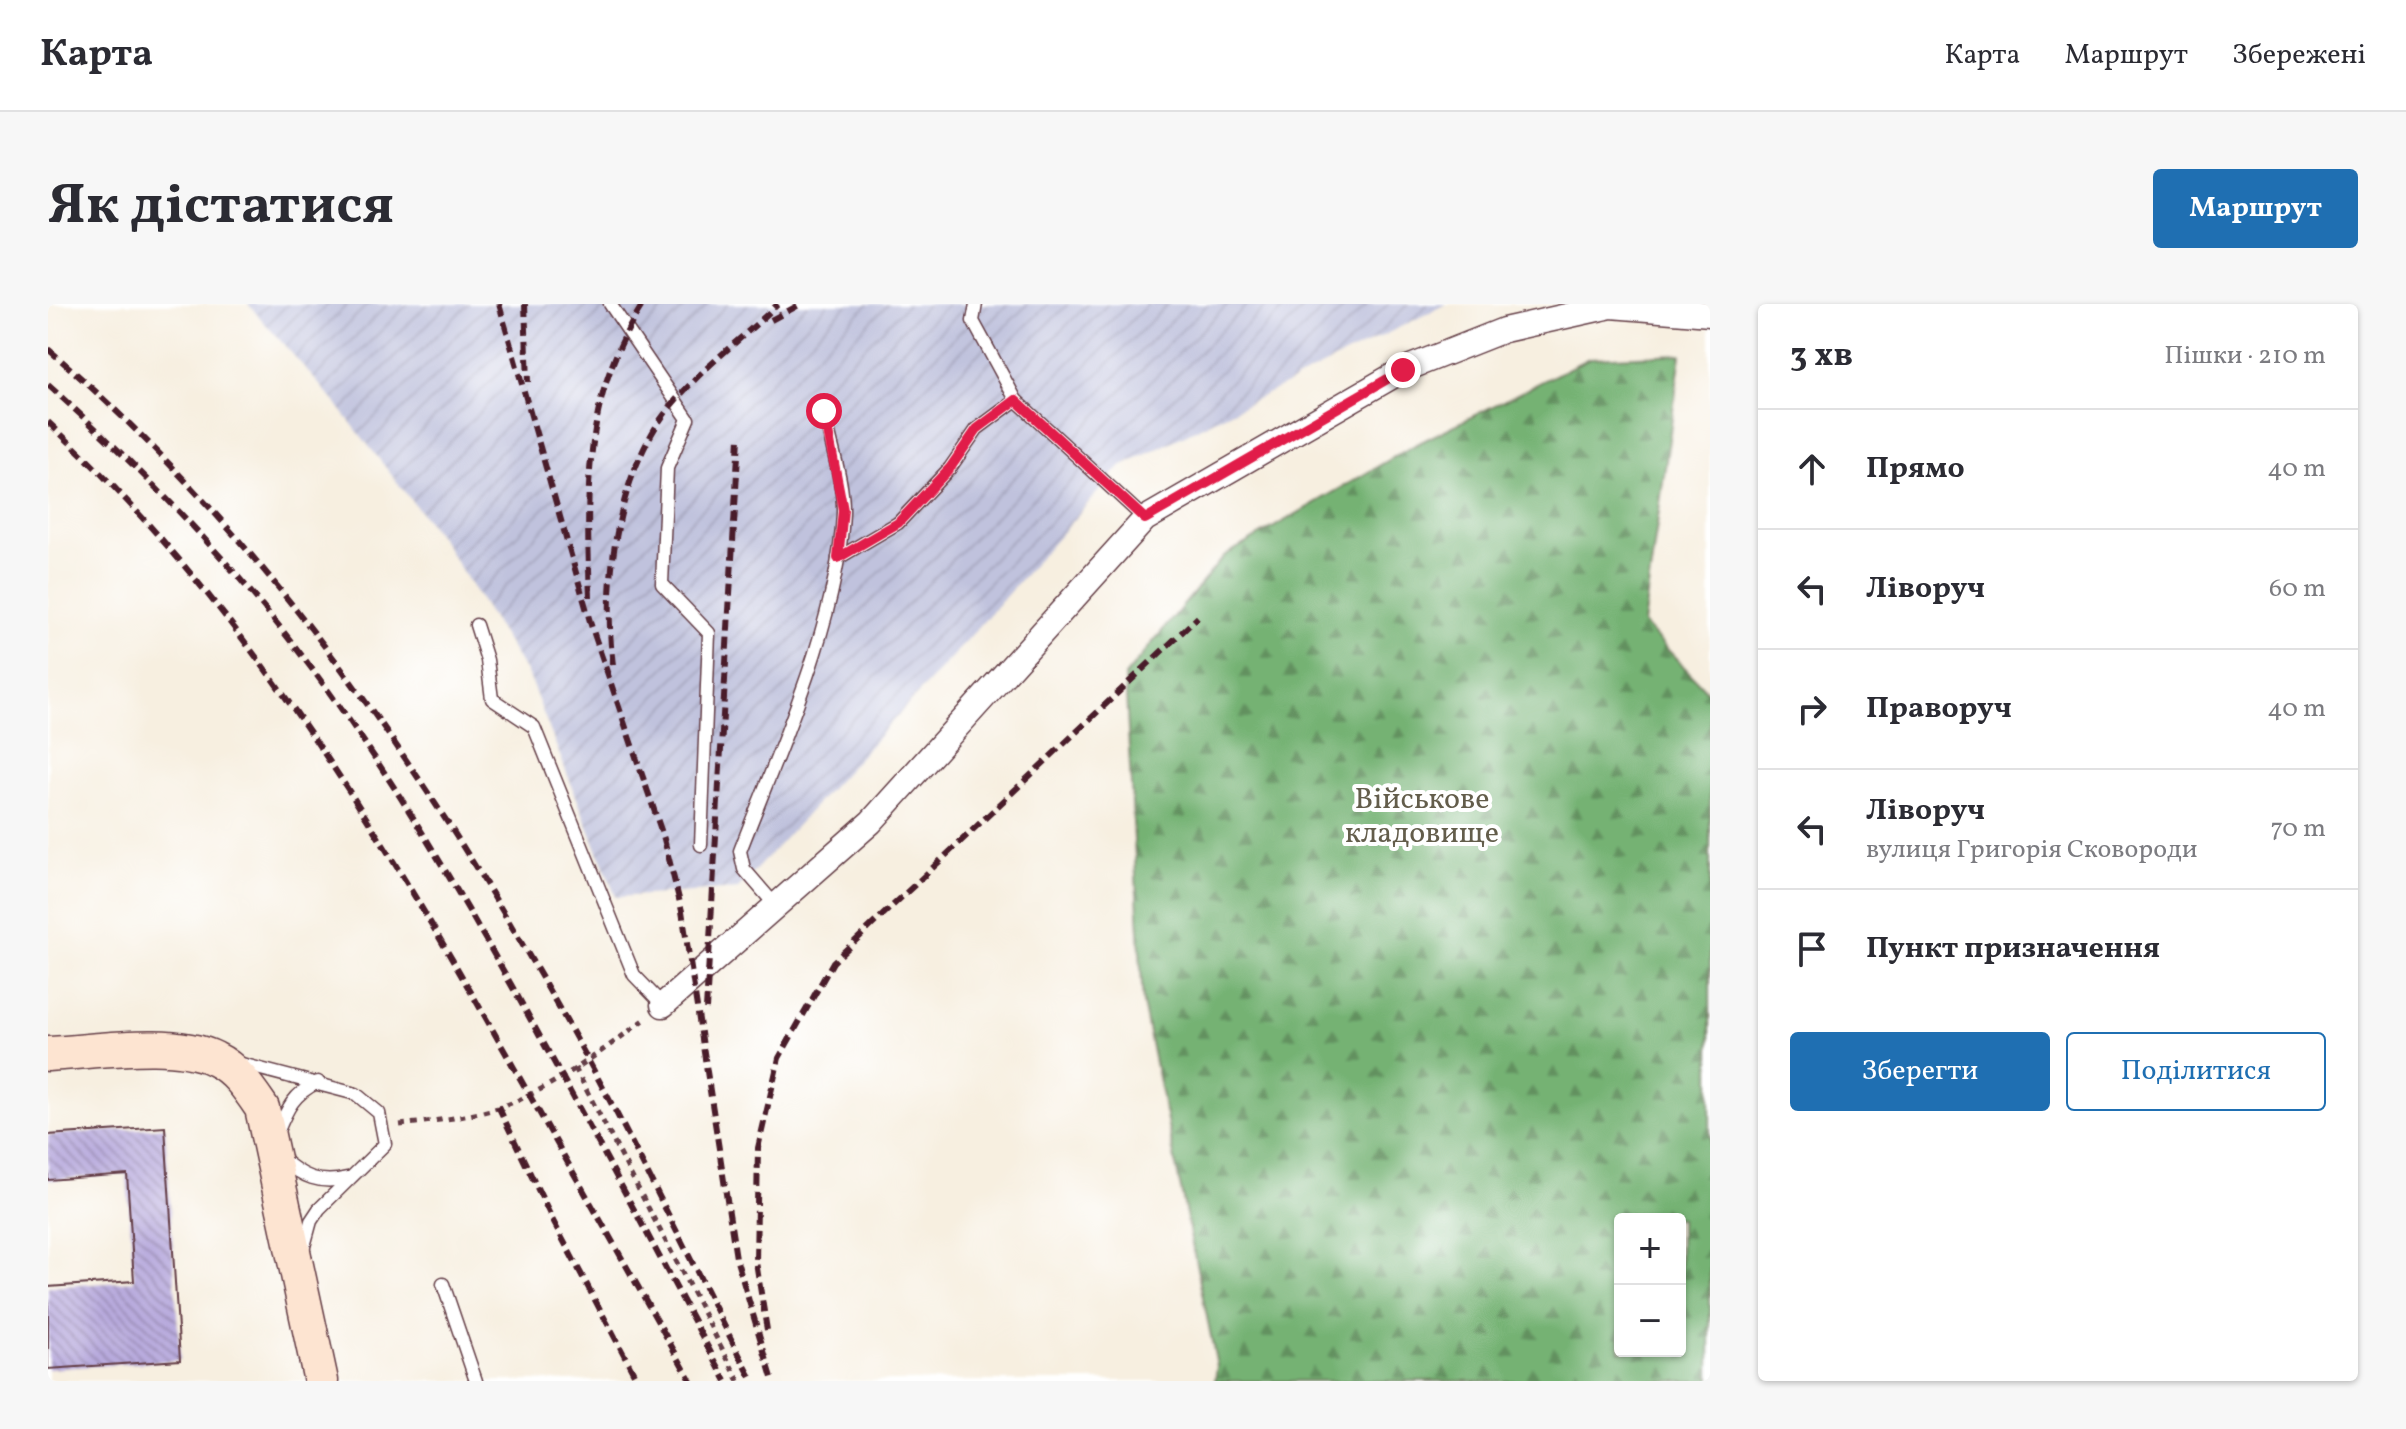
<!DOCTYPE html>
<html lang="uk">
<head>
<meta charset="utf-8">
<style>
	body { margin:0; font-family:Vollkorn,serif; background:#f7f7f7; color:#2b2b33 }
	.controls { position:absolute; right:24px; bottom:24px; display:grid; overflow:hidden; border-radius:8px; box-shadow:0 2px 6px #0004 }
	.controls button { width:72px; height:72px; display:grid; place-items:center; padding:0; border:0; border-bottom:2px solid #e1e1e2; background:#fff; color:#2b2b33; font:40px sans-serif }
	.stop { position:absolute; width:24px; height:24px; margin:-18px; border:6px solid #e11d48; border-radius:50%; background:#fff }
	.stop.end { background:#e11d48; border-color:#fff; box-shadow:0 2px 8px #0008 }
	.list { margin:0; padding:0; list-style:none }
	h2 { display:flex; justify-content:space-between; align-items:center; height:104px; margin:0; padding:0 32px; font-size:34px }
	h2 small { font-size:26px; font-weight:400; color:#7c7c81 }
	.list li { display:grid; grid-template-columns:52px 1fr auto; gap:24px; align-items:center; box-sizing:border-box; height:120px; padding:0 32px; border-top:2px solid #e1e1e2 }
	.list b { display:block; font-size:30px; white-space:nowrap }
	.list p { margin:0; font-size:26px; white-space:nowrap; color:#7c7c81 }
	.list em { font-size:26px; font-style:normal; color:#7c7c81 }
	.actions { display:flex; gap:16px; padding:24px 32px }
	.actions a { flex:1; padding:18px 0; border:2px solid #1f6fb2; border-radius:8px; text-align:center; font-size:28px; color:#1f6fb2 }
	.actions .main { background:#1f6fb2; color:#fff }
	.icon { flex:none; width:44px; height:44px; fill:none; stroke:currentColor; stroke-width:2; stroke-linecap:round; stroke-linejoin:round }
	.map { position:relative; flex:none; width:1662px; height:1077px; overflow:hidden; border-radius:8px }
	header { display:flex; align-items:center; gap:48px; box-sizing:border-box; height:112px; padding:0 40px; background:#fff; border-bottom:2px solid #e1e1e2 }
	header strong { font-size:38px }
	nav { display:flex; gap:44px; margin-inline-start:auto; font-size:28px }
	.intro { display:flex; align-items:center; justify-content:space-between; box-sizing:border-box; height:192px; padding:0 48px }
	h1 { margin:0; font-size:56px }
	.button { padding:20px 36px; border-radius:8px; background:#1f6fb2; color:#fff; font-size:28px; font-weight:700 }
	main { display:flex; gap:48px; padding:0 48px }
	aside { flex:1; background:#fff; border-radius:8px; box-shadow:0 2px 6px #0004 }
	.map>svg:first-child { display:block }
	.industrial { fill:url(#industrial-furrows) }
	.forest { fill:url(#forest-firs); stroke:#60684f; stroke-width:2; fill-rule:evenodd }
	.building { fill:url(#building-back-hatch) }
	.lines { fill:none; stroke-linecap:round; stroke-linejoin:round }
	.service-casing { stroke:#643e46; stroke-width:15 }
	.minor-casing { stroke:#643e46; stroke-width:27 }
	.secondary-casing { stroke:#643e46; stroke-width:37 }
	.path { stroke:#643e46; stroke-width:5; stroke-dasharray:6 6; stroke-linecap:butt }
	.service { stroke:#fff; stroke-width:12 }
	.minor { stroke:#fff; stroke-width:24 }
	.secondary { stroke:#fde4d1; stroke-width:34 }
	.rail { stroke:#4a1f2b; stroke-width:6; stroke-dasharray:12 6; stroke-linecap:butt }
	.route { stroke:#e11d48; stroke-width:10 }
	.labels { text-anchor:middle; stroke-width:8; stroke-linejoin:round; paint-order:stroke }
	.park-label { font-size:30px; fill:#635d4b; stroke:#fff }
</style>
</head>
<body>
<header>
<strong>Карта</strong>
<nav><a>Карта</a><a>Маршрут</a><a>Збережені</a></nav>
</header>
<div class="intro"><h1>Як дістатися</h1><a class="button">Маршрут</a></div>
<main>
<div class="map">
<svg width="1662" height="1077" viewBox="0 0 1662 1077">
	<defs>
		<pattern id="industrial-furrows" width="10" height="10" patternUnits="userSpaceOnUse" patternTransform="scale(2)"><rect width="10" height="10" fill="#c0c2dd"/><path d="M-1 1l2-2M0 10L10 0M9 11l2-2" fill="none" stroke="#a6a6be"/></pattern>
		<pattern id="forest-firs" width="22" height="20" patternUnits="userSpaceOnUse" patternTransform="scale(2)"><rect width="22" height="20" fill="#75b273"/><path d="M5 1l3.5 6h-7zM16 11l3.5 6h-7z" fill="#62905f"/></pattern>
		<pattern id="building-back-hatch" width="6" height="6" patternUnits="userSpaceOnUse" patternTransform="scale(2)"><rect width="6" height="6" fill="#b8aadd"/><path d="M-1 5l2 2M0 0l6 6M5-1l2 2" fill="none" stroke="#988ab3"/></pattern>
	</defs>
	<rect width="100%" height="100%" fill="#fff"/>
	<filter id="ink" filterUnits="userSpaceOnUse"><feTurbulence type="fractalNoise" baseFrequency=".0125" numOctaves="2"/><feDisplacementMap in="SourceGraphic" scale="16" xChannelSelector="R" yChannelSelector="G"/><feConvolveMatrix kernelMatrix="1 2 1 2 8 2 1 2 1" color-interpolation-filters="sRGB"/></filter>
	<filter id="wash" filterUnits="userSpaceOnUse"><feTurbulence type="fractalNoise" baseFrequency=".006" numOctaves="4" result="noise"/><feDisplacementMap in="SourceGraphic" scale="32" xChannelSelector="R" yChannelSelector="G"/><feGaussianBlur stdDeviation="1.8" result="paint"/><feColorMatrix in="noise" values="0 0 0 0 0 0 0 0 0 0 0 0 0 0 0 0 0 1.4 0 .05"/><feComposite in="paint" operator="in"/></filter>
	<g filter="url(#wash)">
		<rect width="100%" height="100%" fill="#f7efe0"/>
		<!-- industrial -->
		<path class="industrial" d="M200,0H1398L1071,164L919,336L690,585L568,593L480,371L394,236L286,97Z"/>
		<!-- forest -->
		<path class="forest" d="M1633,50L1595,320L1662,390V1077H1167L1169,1062L1095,700L1077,372L1176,252L1367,141L1541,54ZM1572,915H1632V1047H1572Z"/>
		<g id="blocks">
			<!-- building -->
			<path class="building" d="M117,823L132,1056L0,1065V983L86,977L79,870L0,876V831Z"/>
		</g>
	</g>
	<g filter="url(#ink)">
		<use href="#blocks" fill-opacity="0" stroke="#643e46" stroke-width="2"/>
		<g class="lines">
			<defs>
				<g id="service">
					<path d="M562,0L640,115L619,164L614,280L661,329L653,541"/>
					<path d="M928,0L925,17L968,96L1097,215"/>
					<path d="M790,254L850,219L902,164L929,125L968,96"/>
					<path d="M428,321L439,356L444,395L486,423L586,671L615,701"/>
					<path d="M728,602L696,565L692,547C731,445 790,319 795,209C796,177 782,139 776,107"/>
					<path d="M186,758L308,790L331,809L337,840L271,905L263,917L255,946"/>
					<path d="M229,829C239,805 245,790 270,778"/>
					<path d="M233,854C254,873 272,881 299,874"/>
					<path d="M395,980L428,1077"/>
				</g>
				<path id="minor" d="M615,701L823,518L1097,215L1355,66L1456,26L1563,2L1662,10"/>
				<path id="secondary" d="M0,750C46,748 126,734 167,755C188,765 201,785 214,804L273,1077"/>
			</defs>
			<!-- service casing -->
			<use href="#service" class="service-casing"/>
			<!-- minor casing -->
			<use href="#minor" class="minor-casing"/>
			<!-- secondary casing -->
			<use href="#secondary" class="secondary-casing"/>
			<!-- path -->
			<g class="path">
				<path d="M527,764L691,1077"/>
				<path d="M352,821C393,816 436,812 473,795C519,774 559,743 599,714"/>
			</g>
			<!-- service -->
			<use href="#service" class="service"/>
			<!-- minor -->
			<use href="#minor" class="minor"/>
			<!-- secondary -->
			<use href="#secondary" class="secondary"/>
			<!-- rail -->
			<g class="rail">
				<path d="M451,0L543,321L616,535L634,607L688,954L725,1077"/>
				<path d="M477,0L480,78"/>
				<path d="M723,16L753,0"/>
				<path d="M0,45C228,241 396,494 540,756C598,862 649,971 705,1077"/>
				<path d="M0,81C95,166 184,258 261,361C340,465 405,578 469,691C540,819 609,948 678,1077"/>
				<path d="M0,118C192,296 328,520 456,746C518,856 581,966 643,1077"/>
				<path d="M542,293C538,188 535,93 595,0"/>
				<path d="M565,361C555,282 567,183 613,115C644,71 692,37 730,0"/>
				<path d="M658,705L691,134"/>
				<path d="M450,802L505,917L590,1077"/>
				<path d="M719,1026L708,958L710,844L731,754L785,658L1150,313"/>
			</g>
		</g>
	</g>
	<g class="lines" filter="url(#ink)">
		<!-- route -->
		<path class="route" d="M776,107L795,206L790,254L850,219L902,164L929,125L968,96L1097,215L1355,66"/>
	</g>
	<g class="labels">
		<!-- park labels -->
		<g class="park-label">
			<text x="1374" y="504">Військове<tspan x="1374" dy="34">кладовище</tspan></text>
		</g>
	</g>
</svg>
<div class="controls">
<button>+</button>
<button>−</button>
</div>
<div class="stop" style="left:776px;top:107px"></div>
<div class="stop end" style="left:1355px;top:66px"></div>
</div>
<aside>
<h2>3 хв<small>Пішки · 210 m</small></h2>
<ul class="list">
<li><svg class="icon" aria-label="ahead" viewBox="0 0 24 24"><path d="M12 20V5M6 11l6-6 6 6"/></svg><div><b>Прямо</b></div><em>40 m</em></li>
<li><svg class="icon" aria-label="left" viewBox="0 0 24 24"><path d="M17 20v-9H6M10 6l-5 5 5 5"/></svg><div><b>Ліворуч</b></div><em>60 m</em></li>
<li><svg class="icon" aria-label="right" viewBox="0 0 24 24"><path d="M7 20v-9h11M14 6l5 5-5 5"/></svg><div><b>Праворуч</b></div><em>40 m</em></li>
<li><svg class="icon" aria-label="left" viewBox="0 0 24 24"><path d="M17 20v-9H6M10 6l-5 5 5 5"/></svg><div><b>Ліворуч</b><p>вулиця Григорія Сковороди</p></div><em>70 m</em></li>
<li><svg class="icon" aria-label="arrive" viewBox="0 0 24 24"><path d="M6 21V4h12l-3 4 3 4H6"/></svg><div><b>Пункт призначення</b></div></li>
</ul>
<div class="actions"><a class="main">Зберегти</a><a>Поділитися</a></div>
</aside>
</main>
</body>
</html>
